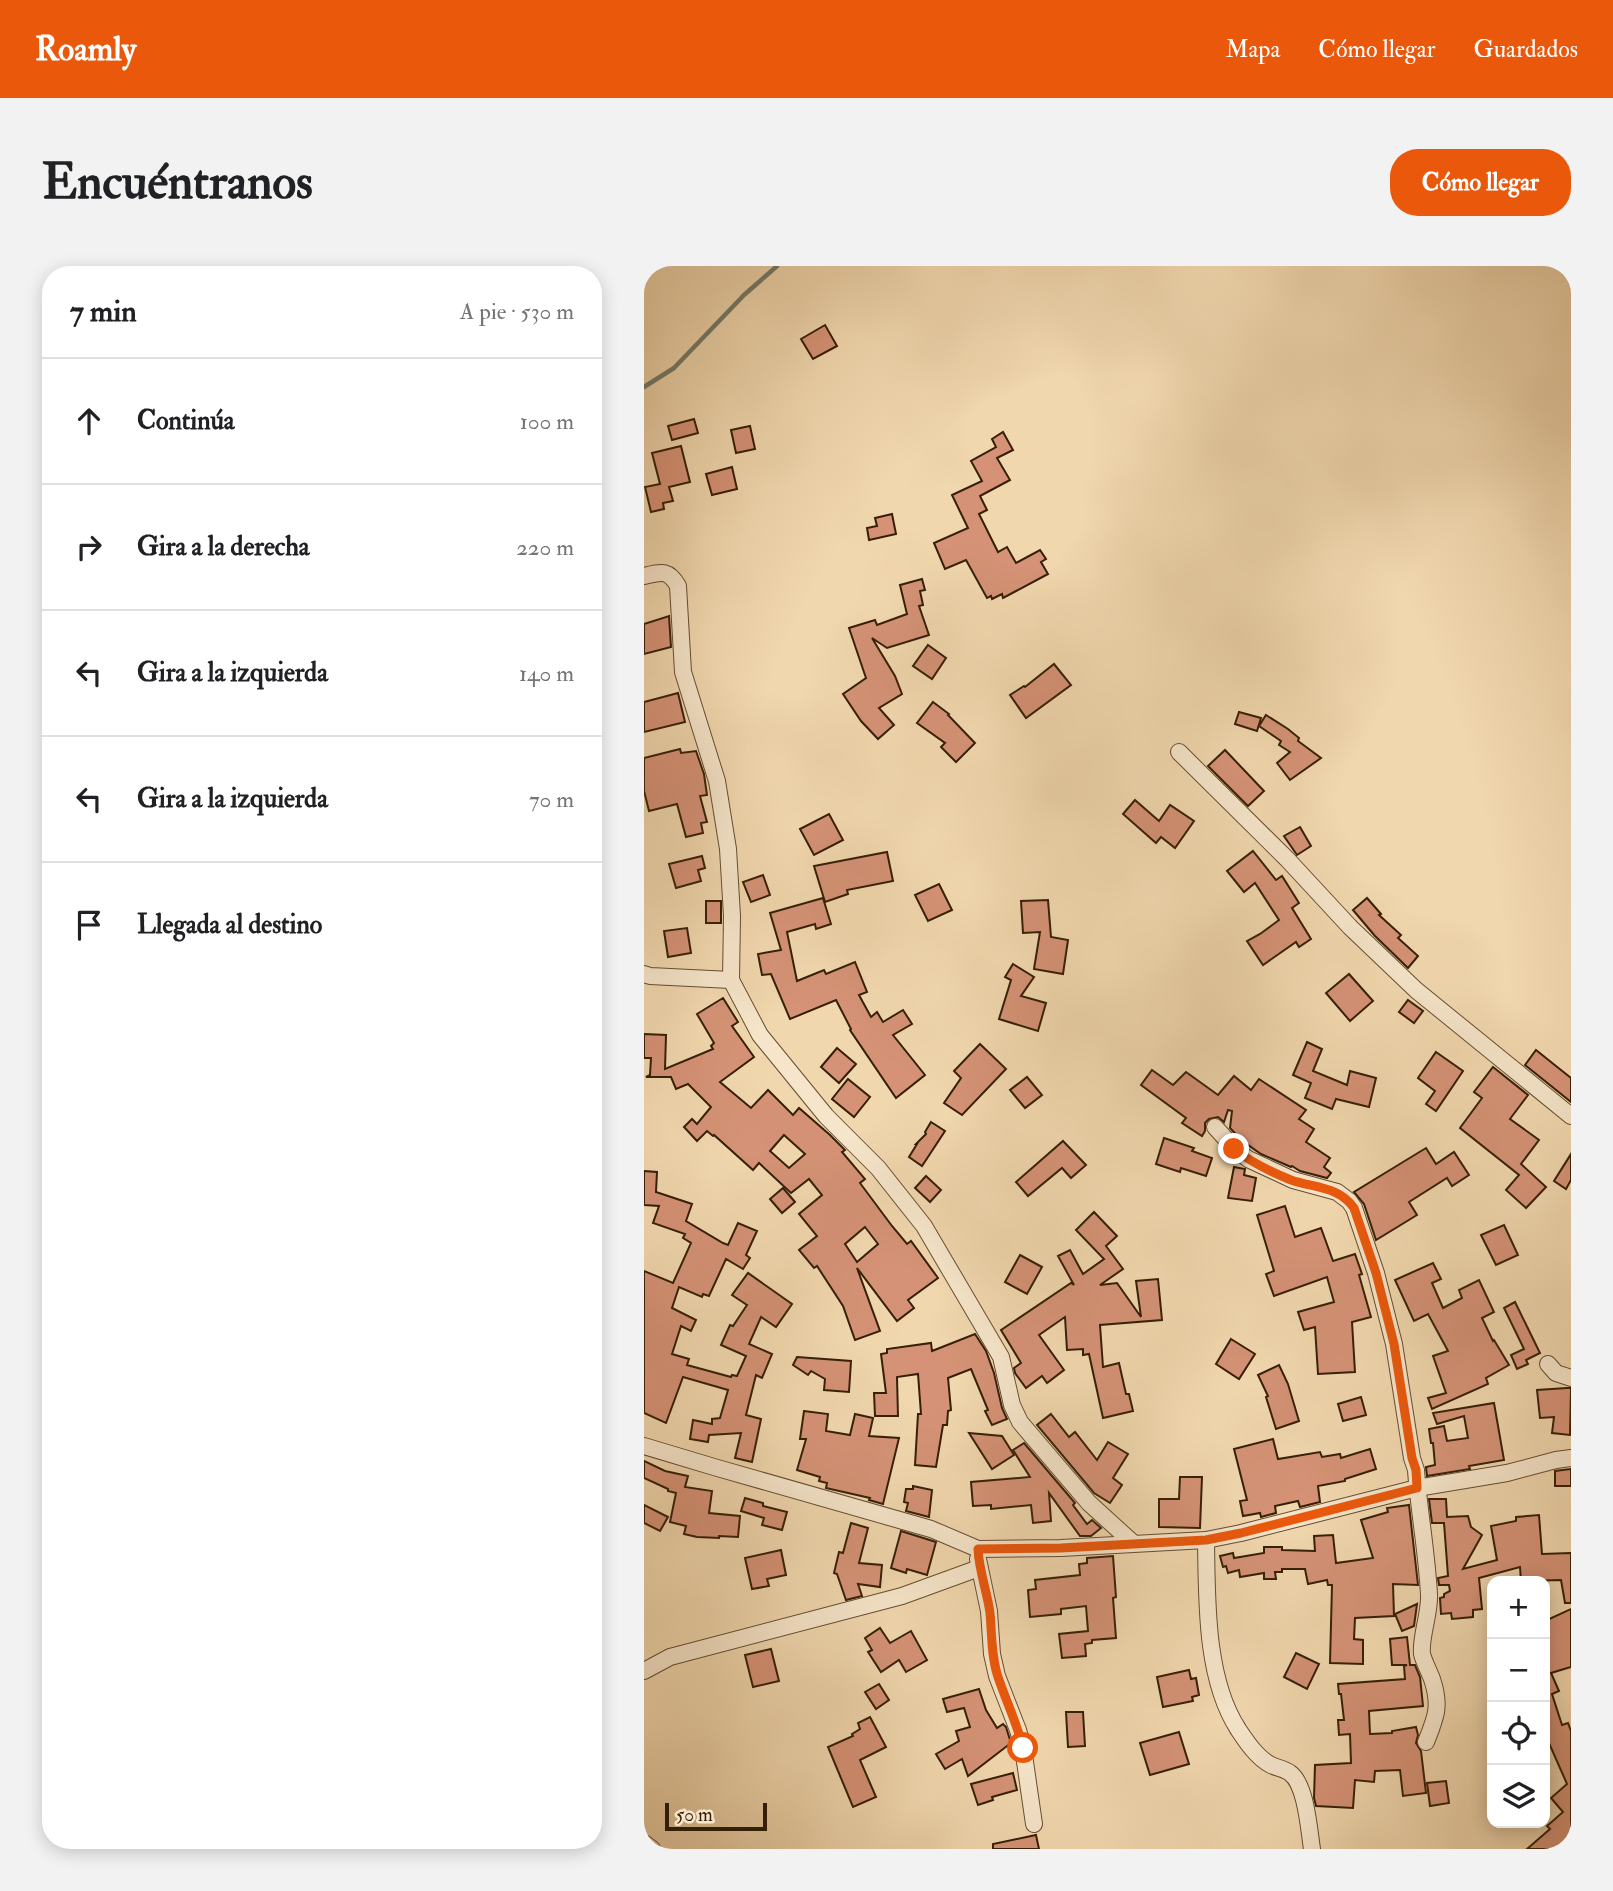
<!DOCTYPE html>
<html lang="es">
<head>
<meta charset="utf-8">
<style>
	body { margin:0; font-family:"IM FELL Double Pica",serif; background:#f2f2f2; color:#202124 }
	.controls { position:absolute; right:21px; bottom:21px; display:grid; overflow:hidden; border-radius:14px; box-shadow:0 4px 18px #0003 }
	.controls button { width:63px; height:63px; display:grid; place-items:center; padding:0; border:0; border-bottom:2px solid #e0e0e0; background:#fff; color:#202124; font:35px sans-serif }
	.scale { position:absolute; left:21px; bottom:18px; width:102px; box-sizing:border-box; padding-left:7px; border:4px solid #361f07; border-top:0; font-size:19px; line-height:24px; white-space:nowrap; color:#361f07; -webkit-text-stroke:5px #f6e5ca; paint-order:stroke }
	.stop { position:absolute; width:21px; height:21px; margin:-16px; border:5px solid #ea580c; border-radius:50%; background:#fff }
	.stop.end { background:#ea580c; border-color:#fff; box-shadow:0 2px 7px #0008 }
	.list { margin:0; padding:0; list-style:none }
	h2 { display:flex; justify-content:space-between; align-items:center; height:91px; margin:0; padding:0 28px; font-size:30px }
	h2 small { font-size:23px; font-weight:400; color:#757577 }
	.list li { display:grid; grid-template-columns:46px 1fr auto; gap:21px; align-items:center; box-sizing:border-box; height:126px; padding:0 28px; border-top:2px solid #e0e0e0 }
	.list b { display:block; font-size:26px; white-space:nowrap }
	.list em { font-size:23px; font-style:normal; color:#757577 }
	.icon { flex:none; width:38px; height:38px; fill:none; stroke:currentColor; stroke-width:2; stroke-linecap:round; stroke-linejoin:round }
	.map { position:relative; flex:none; width:927px; height:1583px; overflow:hidden; border-radius:28px }
	header { display:flex; align-items:center; gap:42px; box-sizing:border-box; height:98px; padding:0 35px; background:#ea580c; color:#fff }
	header strong { font-size:33px }
	nav { display:flex; gap:38px; margin-inline-start:auto; font-size:24px }
	.intro { display:flex; align-items:center; justify-content:space-between; box-sizing:border-box; height:168px; padding:0 42px }
	h1 { margin:0; font-size:49px }
	.button { padding:18px 32px; border-radius:28px; background:#ea580c; color:#fff; font-size:24px; font-weight:700 }
	main { display:flex; gap:42px; padding:0 42px }
	aside { flex:1; background:#fff; border-radius:28px; box-shadow:0 4px 18px #0003 }
	.map>svg:first-child { display:block }
	.lines { fill:none; stroke-linecap:round; stroke-linejoin:round }
	.stream { stroke:#737b6b; stroke-width:4.5 }
	.building { fill:#d59276; stroke:#361f07; stroke-width:2; fill-rule:evenodd }
	.street-casing { stroke:#654d31; stroke-width:18 }
	.street { stroke:#f6e5ca; stroke-width:16 }
	.route { stroke:#ea580c; stroke-width:9 }
</style>
</head>
<body>
<header>
<strong>Roamly</strong>
<nav><a>Mapa</a><a>Cómo llegar</a><a>Guardados</a></nav>
</header>
<div class="intro"><h1>Encuéntranos</h1><a class="button">Cómo llegar</a></div>
<main>
<aside>
<h2>7 min<small>A pie · 530 m</small></h2>
<ul class="list">
<li><svg class="icon" aria-label="ahead" viewBox="0 0 24 24"><path d="M12 20V5M6 11l6-6 6 6"/></svg><div><b>Continúa</b></div><em>100 m</em></li>
<li><svg class="icon" aria-label="right" viewBox="0 0 24 24"><path d="M7 20v-9h11M14 6l5 5-5 5"/></svg><div><b>Gira a la derecha</b></div><em>220 m</em></li>
<li><svg class="icon" aria-label="left" viewBox="0 0 24 24"><path d="M17 20v-9H6M10 6l-5 5 5 5"/></svg><div><b>Gira a la izquierda</b></div><em>140 m</em></li>
<li><svg class="icon" aria-label="left" viewBox="0 0 24 24"><path d="M17 20v-9H6M10 6l-5 5 5 5"/></svg><div><b>Gira a la izquierda</b></div><em>70 m</em></li>
<li><svg class="icon" aria-label="arrive" viewBox="0 0 24 24"><path d="M6 21V4h12l-3 4 3 4H6"/></svg><div><b>Llegada al destino</b></div></li>
</ul>
</aside>
<div class="map">
<svg width="927" height="1583" viewBox="0 0 927 1583">
	<rect width="100%" height="100%" fill="#f1d7ae"/>
	<filter id="stains"><feTurbulence type="fractalNoise" baseFrequency=".00286" numOctaves="4"/><feColorMatrix values="0 0 0 0 .2 0 0 0 0 .09 0 0 0 0 .02 0 0 0 .5 -.17"/></filter>
	<radialGradient id="worn" r=".72"><stop offset=".6" stop-color="#630" stop-opacity="0"/><stop offset="1" stop-color="#630" stop-opacity=".3"/></radialGradient>
	<g class="lines">
		<!-- stream -->
		<path class="stream" d="M0,121L30,102L100,29L133,0"/>
	</g>
	<!-- building -->
	<g class="building">
		<path d="M181,59L193,80L169,93L157,73Z"/>
		<path d="M50,153L54,167L28,174L24,160Z"/>
		<path d="M106,160L111,183L92,187L87,164Z"/>
		<path d="M359,166L369,184L353,192L366,214L336,230L343,244L335,248L354,286L363,281L372,297L396,284L402,293L397,296L404,308L359,332L358,328L348,333L347,330L343,332L322,294L301,303L290,277L324,262L308,229L338,215L327,195L352,181L348,173Z"/>
		<path d="M37,180L46,216L25,221L29,235L19,237L20,243L7,246L1,221L16,218L8,187Z"/>
		<path d="M88,201L93,223L68,229L62,208Z"/>
		<path d="M248,248L252,268L225,274L223,262L233,260L231,252Z"/>
		<path d="M278,313L281,324L276,325L279,339L275,340L285,369L243,382L228,372L251,410L258,428L235,442L250,459L234,473L217,455L199,428L222,412L205,362L231,354L233,359L263,348L256,319Z"/>
		<path d="M25,350L27,381L0,388V358Z"/>
		<path d="M284,379L302,392L288,413L269,400Z"/>
		<path d="M410,398L427,419L382,452L366,429L380,420L381,421Z"/>
		<path d="M34,427L41,456L0,466V436Z"/>
		<path d="M289,436L305,448L304,449L331,477L312,496L297,481L301,477L273,457Z"/>
		<path d="M595,446L617,452L613,465L591,458Z"/>
		<path d="M622,449L644,463L655,472L654,475L677,492L646,514L633,497L646,486L635,479L637,475L615,460Z"/>
		<path d="M36,483L37,487L52,485L60,508L63,529L56,530L63,556L57,557L59,567L42,571L33,538L5,545L0,525V492Z"/>
		<path d="M581,484L620,525L604,540L564,500Z"/>
		<path d="M491,534L515,555L526,539L550,555L531,582L517,571L512,577L479,548Z"/>
		<path d="M185,548L199,574L170,589L156,563Z"/>
		<path d="M656,561L667,580L653,589L640,570Z"/>
		<path d="M609,585L632,614L638,610L655,637L648,642L667,673L655,681L652,676L619,699L603,675L616,668L635,654L611,617L600,626L583,605Z"/>
		<path d="M243,586L249,615L203,624L204,628L181,636L170,600Z"/>
		<path d="M58,590L61,602L54,604L57,615L32,622L25,598Z"/>
		<path d="M119,609L126,629L107,636L99,616Z"/>
		<path d="M295,618L308,644L284,655L271,629Z"/>
		<path d="M179,632L187,658L172,663L171,658L143,666L153,715L180,704L182,708L211,696L223,726L215,729L227,751L233,746L239,756L259,744L268,758L249,769L281,809L252,832L206,764L207,763L192,734L146,753L127,708L118,709L114,688L137,684L126,647Z"/>
		<path d="M723,632L737,648L735,649L757,669L754,672L774,690L764,702L731,670L709,644Z"/>
		<path d="M404,634L407,671L424,674L419,708L390,703L396,666L379,667L377,635Z"/>
		<rect x="62" y="635" width="15" height="22"/>
		<path d="M43,662L47,687L24,691L20,665Z"/>
		<path d="M369,698L390,711L377,730L402,737L394,765L355,753L367,714L361,711Z"/>
		<path d="M705,708L729,735L706,755L682,727Z"/>
		<path d="M79,732L94,756L88,760L110,791L76,816L107,842L124,824L149,849L155,842L186,869L201,884L198,886L221,913L216,917L248,960L263,978L267,975L294,1012L264,1034L270,1042L253,1055L213,1002L236,1065L211,1074L199,1040L173,1000L170,1002L155,984L173,970L155,948L178,929L165,913L147,927L115,897L109,904L70,869L69,870L63,865L53,875L40,861L48,853L53,858L67,841L44,818L32,823L27,811H2L6,809L7,792H0V768L22,769L21,803L69,783L67,780L70,777L53,748ZM140,869L161,888L145,902L126,885ZM221,961L234,978L213,996L201,978Z"/>
		<path d="M764,734L779,745L770,757L755,746Z"/>
		<path d="M663,776L678,783L669,805L703,819L706,805L732,812L725,841L692,833L688,843L661,832L667,817L649,809Z"/>
		<path d="M336,778L362,803L318,849L300,837L317,812L310,805Z"/>
		<path d="M193,782L212,798L195,817L177,801Z"/>
		<path d="M892,784L927,812V836L881,799Z"/>
		<path d="M792,786L819,805L792,845L782,838L791,825L774,812Z"/>
		<path d="M849,801L884,829L866,853L895,874L877,898L902,921L882,942L862,924L875,909L816,862L838,832L830,826Z"/>
		<path d="M508,804L529,819L542,806L574,829L590,810L607,824L615,813L662,844L655,853L670,863L662,876L686,892L680,901L687,907L683,912L656,905L648,900L647,901L617,888L597,874L586,862L588,845L584,844L580,856L574,851L565,853L561,857V865L558,870L538,857L542,852L497,819Z"/>
		<path d="M383,811L398,829L381,842L366,824Z"/>
		<path d="M204,813L226,831L210,851L188,833Z"/>
		<path d="M287,856L301,865L278,900L265,891L273,878H272L282,868L281,866Z"/>
		<path d="M520,872L550,882L548,885L568,892L562,910L537,902L536,906L512,898Z"/>
		<path d="M419,875L442,899L427,912L418,902L384,930L372,916Z"/>
		<path d="M782,882L792,898L810,886L825,909L808,920L803,912L765,936L773,949L732,974L720,938L710,926Z"/>
		<path d="M927,888V914L922,923L910,915Z"/>
		<path d="M590,901L601,903L600,909L612,912L608,935L584,932Z"/>
		<path d="M0,905L13,906L12,926L48,938L42,955L79,977L84,979L94,957L113,965L102,989L106,992L99,1003L82,993L65,1030L59,1028L58,1031L35,1021L28,1042L52,1054L47,1065L37,1060L28,1088L45,1093L43,1099L87,1111L88,1109L93,1110L102,1090L77,1079L86,1059L89,1060L103,1039L88,1029L104,1007L148,1038L132,1061L117,1051L105,1078L128,1088L118,1112L112,1109L102,1149L117,1153L108,1196L91,1192L97,1167L65,1169L64,1176L46,1173L49,1154L68,1158V1153L76,1152L84,1124L39,1111L22,1157L0,1147V1005L29,1017L47,977L39,972L41,968L9,957L15,940L0,939Z"/>
		<path d="M282,910L297,924L286,936L271,922Z"/>
		<path d="M139,922L151,936L138,947L126,933Z"/>
		<path d="M641,940L651,971L677,962L689,995L711,988L718,1008L715,1009L727,1051L708,1056L711,1106L674,1108L671,1061L660,1064L654,1046L690,1036L683,1011L630,1030L622,1008L630,1005L613,949Z"/>
		<path d="M450,946L473,970L462,980L479,1003L456,1019L473,1017L497,1051L492,1015L514,1013L518,1054L456,1059L459,1101L475,1097L482,1128H485L489,1145L459,1152L445,1088L439,1089V1083L423,1084L421,1051L395,1069L420,1104L403,1117L398,1110L382,1122L371,1107L370,1102L377,1097L357,1064L427,1017L430,1019L414,990L426,984L439,1008L460,993L432,964Z"/>
		<path d="M860,959L874,989L852,999L837,969Z"/>
		<path d="M376,989L398,1001L383,1028L361,1016Z"/>
		<path d="M789,997L797,1013L788,1017L799,1042L818,1032L815,1024L835,1014L850,1046L838,1052L849,1075L850,1074L865,1099L842,1112L844,1118L788,1143L784,1132L802,1127L789,1090L804,1085L784,1048L770,1055L751,1014Z"/>
		<path d="M871,1036L896,1087L882,1094L884,1098L873,1103L867,1089L880,1083L860,1042Z"/>
		<path d="M331,1068L342,1085L350,1107L358,1142L363,1153L348,1159L341,1145L344,1144L327,1103L304,1112L307,1144L304,1145L303,1159H299L292,1201L271,1199L274,1148H277L274,1108L253,1111L254,1150H231L230,1127H242L237,1088L243,1087V1083L287,1077L288,1085Z"/>
		<path d="M587,1073L611,1088L595,1113L572,1098Z"/>
		<path d="M153,1091L207,1095L205,1126L180,1124L181,1113L167,1105L164,1109L149,1099Z"/>
		<path d="M635,1099L644,1118L655,1155L632,1163L622,1131L624,1130L614,1109Z"/>
		<path d="M923,1122H927L926,1169L908,1167L910,1151L896,1152L893,1124Z"/>
		<path d="M717,1131L722,1149L699,1155L694,1138Z"/>
		<path d="M850,1137L860,1194L825,1200L826,1203L783,1210L782,1201L791,1199L789,1177H787L785,1163L800,1160L803,1175L824,1172L820,1150L793,1158L789,1147Z"/>
		<path d="M160,1145L184,1148L182,1165L206,1169L211,1148L229,1152L225,1170L255,1172L239,1238L225,1234L226,1232L182,1222L183,1217L175,1215L176,1211L153,1204L162,1173H156Z"/>
		<path d="M407,1148L425,1171L431,1166L453,1194L464,1176L484,1188L469,1212L478,1219L466,1237L450,1227L393,1159Z"/>
		<path d="M325,1167L358,1170L370,1189L348,1203Z"/>
		<path d="M629,1173L634,1193L676,1186L678,1191L696,1188L697,1192L726,1183L732,1203L701,1213V1215L674,1220L676,1236L656,1241L654,1235L631,1240L632,1247L617,1251L616,1247L599,1250L596,1235L603,1234L590,1183Z"/>
		<path d="M380,1177L431,1237L429,1239L443,1258L448,1254L457,1262L447,1270H436L405,1227L407,1255L389,1257L387,1239L347,1243V1239L329,1240L327,1216L386,1211L369,1184Z"/>
		<path d="M0,1195L21,1205L44,1210L41,1221L68,1225L65,1247L96,1250L94,1271L75,1270V1272L53,1271L40,1268L42,1260L26,1256L32,1227L24,1225V1223L0,1212Z"/>
		<path d="M927,1203V1220H911V1205Z"/>
		<path d="M536,1211H558L556,1262L515,1261V1233H535Z"/>
		<path d="M269,1220L288,1224L285,1251L262,1245L264,1237L260,1236L262,1223H269Z"/>
		<path d="M101,1232L119,1237V1240L143,1246L138,1264L118,1259L120,1252L97,1245Z"/>
		<path d="M785,1233H802L803,1251L824,1250L827,1261L838,1269L819,1303L853,1294L847,1260L872,1255V1251L895,1249L898,1288L927,1287V1337H921L917,1314L877,1315L876,1301L835,1312L838,1343L829,1344V1351L808,1353L807,1347L797,1348L796,1332L800,1331V1328L806,1325L805,1319H795L794,1312L804,1310L800,1257H788Z"/>
		<path d="M0,1239L24,1251L16,1265L0,1257Z"/>
		<path d="M765,1239L774,1319L749,1318L750,1350L711,1352L710,1373L719,1374V1398L686,1397L688,1319H684L683,1314L664,1318L661,1303H638V1306H631L632,1313H620V1307L596,1311L595,1304L584,1307L582,1300L579,1301L576,1290L589,1287L590,1292L620,1287V1281H638V1284L671,1285L670,1270L689,1269L692,1297L729,1292L717,1254L744,1246L743,1242Z"/>
		<path d="M207,1257L224,1262L215,1297L238,1299L236,1321L214,1318L218,1330L202,1334L193,1308L190,1307L195,1286L199,1287Z"/>
		<path d="M257,1265L292,1276L283,1309L263,1303L262,1307L247,1302Z"/>
		<path d="M137,1284L142,1309L123,1313L125,1320L108,1323L101,1292Z"/>
		<path d="M469,1290L472,1331L469,1332L472,1372L448,1374V1377L441,1378L442,1390L418,1392L415,1368L444,1365L442,1340L417,1343V1348L386,1351L384,1324L392,1323L391,1314L436,1309L435,1298L443,1297V1292Z"/>
		<path d="M773,1338L770,1360L758,1365L751,1348Z"/>
		<path d="M927,1343V1401L907,1407L915,1425L908,1428L918,1459L924,1457L927,1465V1576L920,1583H883L906,1563L903,1560L919,1546L907,1532L923,1518L905,1477L901,1479V1355Z"/>
		<path d="M236,1362L246,1377L267,1365L283,1394L262,1406L255,1394L237,1406L224,1386L228,1384L221,1372Z"/>
		<path d="M763,1371L766,1399H771L776,1411L779,1440L725,1445L726,1468L748,1467V1465L772,1461L774,1469L772,1477L777,1485L782,1527L759,1530L756,1504L731,1505L730,1516L711,1514L709,1542L672,1540L670,1532L671,1499L707,1497L706,1468L695,1469L694,1454H700L697,1428H695L694,1418L761,1413L760,1400L763,1399H748L746,1373Z"/>
		<path d="M127,1383L135,1415L109,1421L101,1389Z"/>
		<path d="M652,1387L675,1398L663,1423L640,1411Z"/>
		<path d="M545,1404L547,1413L552,1412L555,1429L548,1431L549,1435L519,1441L513,1411Z"/>
		<path d="M235,1418L245,1434L232,1443L221,1426Z"/>
		<path d="M335,1423L342,1444L353,1462L359,1458L362,1461L367,1477L324,1510L318,1493L301,1503L292,1488L315,1475L312,1465L326,1461L320,1442L303,1446L299,1433Z"/>
		<path d="M422,1446H439L441,1480L424,1481Z"/>
		<path d="M226,1451L242,1481L216,1494L232,1531L209,1541L184,1481L209,1470L208,1468L216,1463L214,1457Z"/>
		<path d="M535,1466L545,1498L506,1509L496,1477Z"/>
		<path d="M369,1507L373,1524L348,1531L349,1534L334,1539L327,1518Z"/>
		<path d="M802,1515L805,1537L786,1540L783,1517Z"/>
		<path d="M392,1569L395,1583H349V1578Z"/>
	</g>
	<g class="lines">
		<defs>
			<g id="street">
				<path d="M0,310C17,306 24,303 34,320L39,406L73,515L84,583L88,650L87,714L116,769L182,850L234,902L280,960L357,1091L368,1139L376,1156L445,1237L489,1277"/>
				<path d="M535,486L643,593L706,661L772,724L927,850"/>
				<path d="M0,708L6,710L87,714"/>
				<path d="M571,861L590,882L604,893L649,914L693,926L705,935L710,942L732,1007L750,1078L768,1192L772,1204C775,1246 783,1287 785,1329C786,1347 776,1372 778,1388C780,1396 785,1405 788,1413C797,1440 792,1451 782,1476"/>
				<path d="M904,1098L912,1107L927,1112"/>
				<path d="M0,1180L70,1201L287,1263L334,1283L417,1282L562,1274L597,1267L773,1222L863,1207L912,1194L927,1192"/>
				<path d="M562,1274C563,1333 561,1412 594,1463C602,1475 613,1492 627,1499C633,1502 641,1503 646,1507C662,1518 665,1564 668,1583"/>
				<path d="M334,1293L345,1345L348,1388L353,1410L374,1464L379,1482L390,1558"/>
				<path d="M0,1405L26,1391L258,1330L335,1302"/>
				<path d="M0,1577L8,1583"/>
			</g>
		</defs>
		<!-- street casing -->
		<use href="#street" class="street-casing"/>
		<!-- street -->
		<use href="#street" class="street"/>
	</g>
	<g class="lines">
		<!-- route -->
		<path class="route" d="M379,1482C373,1457 362,1435 354,1411C347,1390 348,1368 346,1347C343,1325 335,1305 334,1283L417,1282L562,1274L597,1267L773,1222L772,1204L768,1192L750,1078L732,1007L710,942C695,920 670,922 647,914C627,906 607,896 590,883"/>
	</g>
	<rect width="100%" height="100%" filter="url(#stains)"/>
	<rect width="100%" height="100%" fill="url(#worn)"/>
</svg>
<div class="controls">
<button>+</button>
<button>−</button>
<button><svg class="icon" aria-label="locate" viewBox="0 0 24 24"><circle cx="12" cy="12" r="6"/><path d="M12 2v4M12 18v4M2 12h4M18 12h4"/></svg></button>
<button><svg class="icon" aria-label="layers" viewBox="0 0 24 24"><path d="M12 4l9 5-9 5-9-5zM3 14l9 5 9-5"/></svg></button>
</div>
<div class="scale">50 m</div>
<div class="stop" style="left:379px;top:1482px"></div>
<div class="stop end" style="left:590px;top:883px"></div>
</div>
</main>
</body>
</html>
